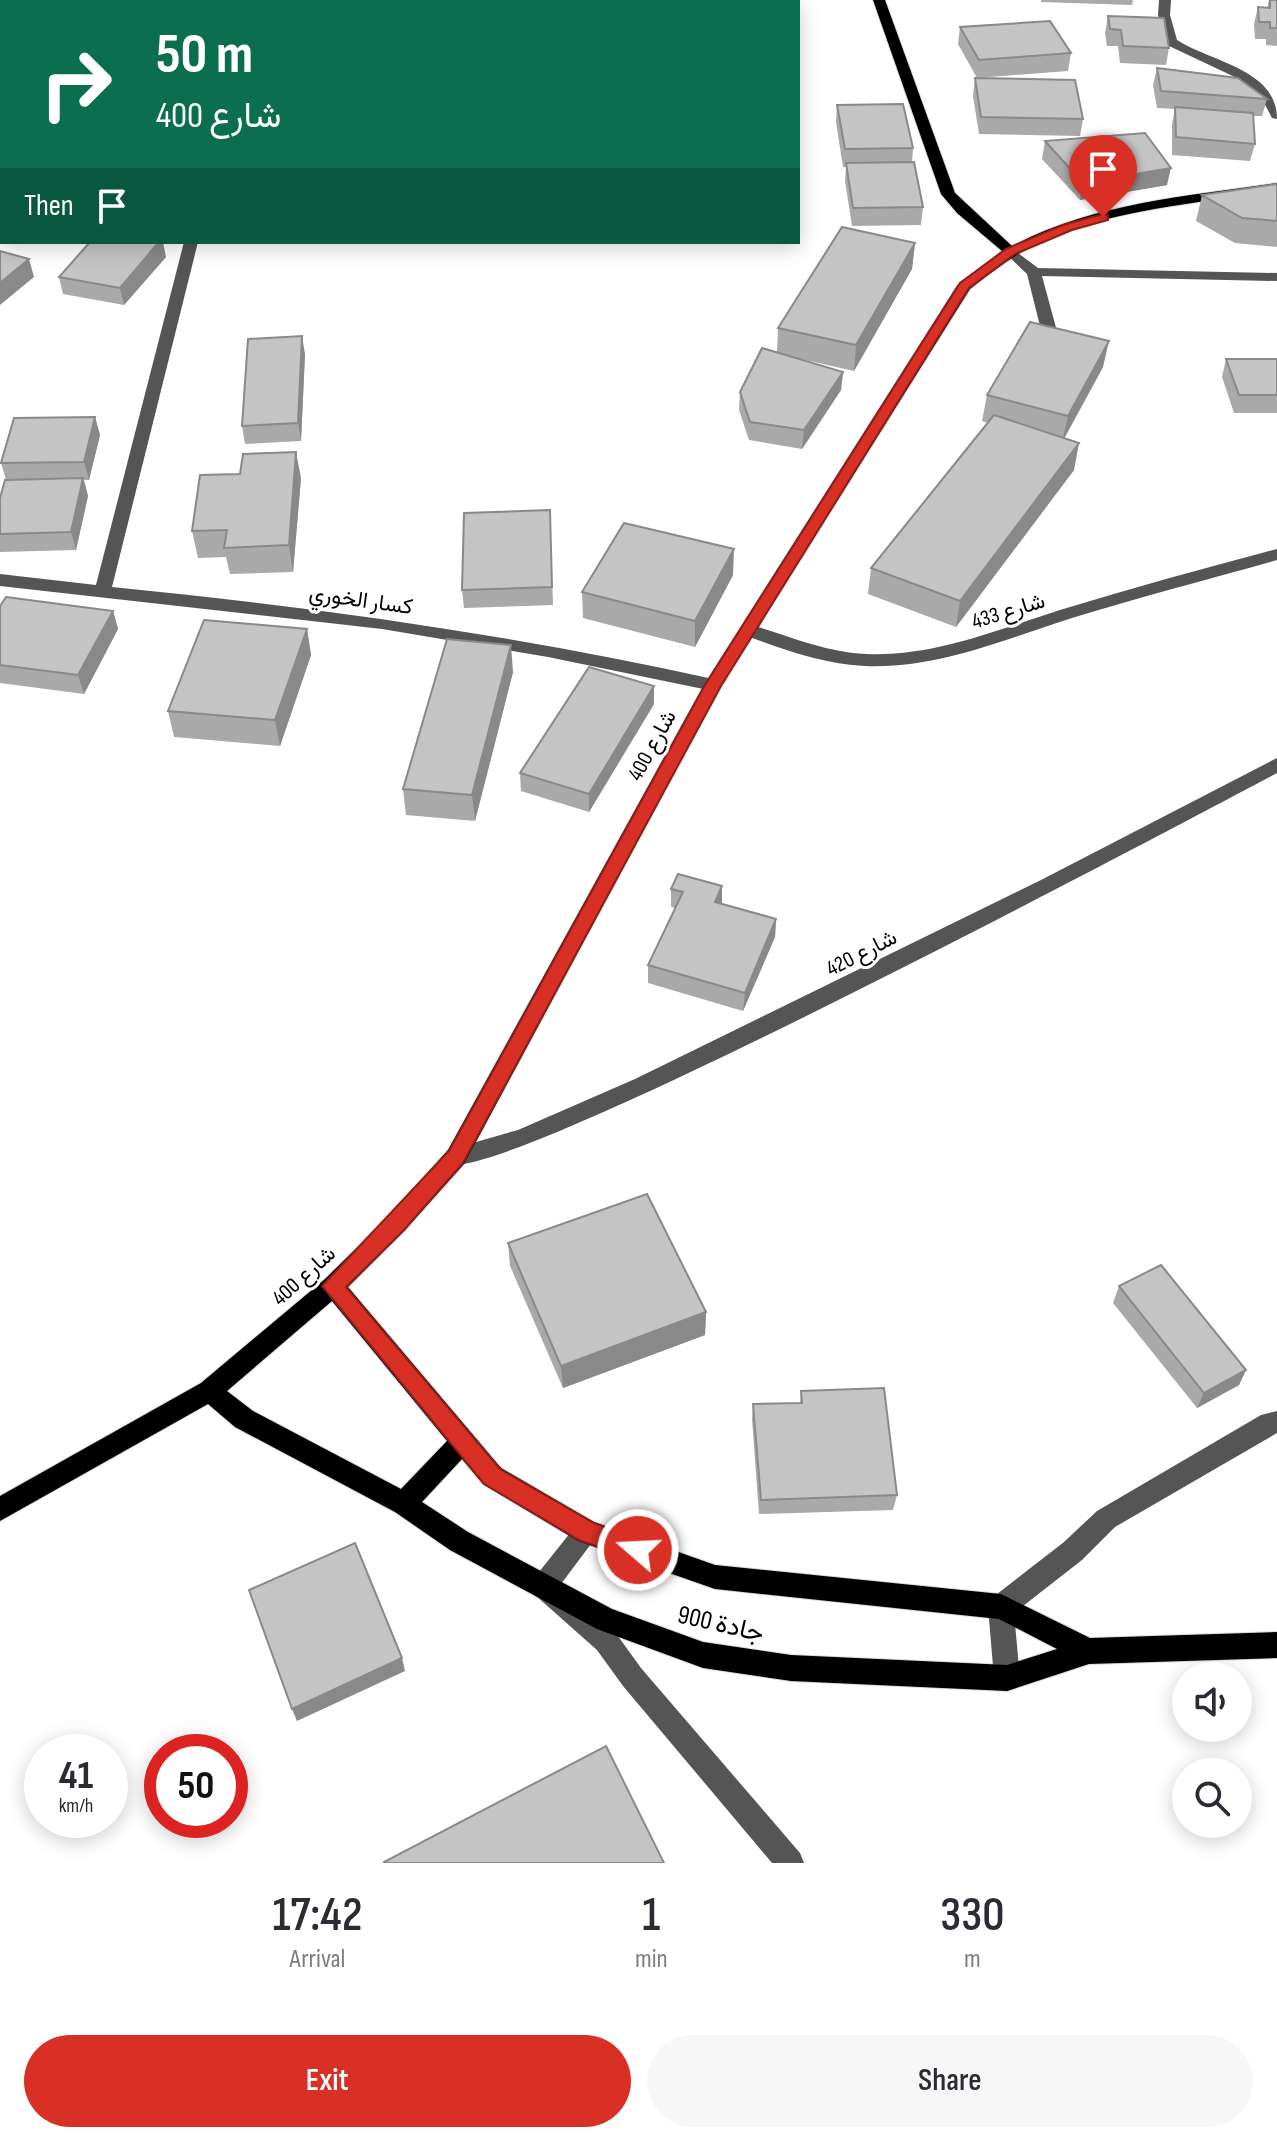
<!DOCTYPE html>
<html lang="en">
<head>
<meta charset="utf-8">
<style>
  :root { --surface:#fff; --page:#f7f7f7; --text:#2b2b33; --muted:#7c7c81; --accent:#d93025 }
  body { margin:0; font-family:"Sofia Sans Condensed",Vazirmatn,sans-serif; background:var(--page); color:var(--text); height:100vh; display:flex; flex-direction:column; font-size:30px; white-space:nowrap }
  * { box-sizing:border-box; margin:0 }
  p { font-size:26px; color:var(--muted) }
  .icon { flex:none; width:44px; height:44px; fill:none; stroke:currentColor; stroke-width:2; stroke-linecap:round; stroke-linejoin:round }
  .map { position:relative; height:1863px; overflow:hidden }
  .sheet { display:flex; flex-direction:column; background:var(--surface); flex:1 }
  .sheet>* { flex:none }
  .guide { position:absolute; left:0px; top:0px; width:800px; height:244px; box-shadow:0 4px 20px #0003; background:#0b6e4f; color:#fff; overflow:hidden }
  .buttons { position:absolute; left:1172px; top:1662px; display:grid; gap:16px }
  .buttons a { display:grid; place-items:center; width:80px; height:80px; border-radius:50%; background:var(--surface); box-shadow:0 4px 20px #0003; font-size:40px }
  .speed { position:absolute; left:24px; top:1734px; display:flex; gap:16px; font-size:40px; font-weight:700; text-align:center }
  .speed>* { display:grid; place-content:center; width:104px; height:104px; border-radius:50%; background:var(--surface); box-shadow:0 4px 20px #0003; line-height:1 }
  .speed small { font-size:20px; font-weight:400 }
  .speed .limit { border:12px solid #d22; background:#fff; color:#111 }
  .pin { position:absolute; display:grid; place-items:center; width:68px; height:68px; color:#fff; margin:-82px -34px; border-radius:50% 50% 50% 0; rotate:-45deg; box-shadow:0 0 8px #0007 }
  .pin .icon { rotate:45deg }
  .me { position:absolute; width:88px; margin:-44px; rotate:289deg; stroke-linejoin:round; filter:drop-shadow(0 0 6px #0008) }
  .turn { display:flex; align-items:center; gap:28px; height:168px; padding:0 24px; font-size:36px }
  .turn .icon { width:104px; height:104px; stroke-width:2.5 }
  .turn b { display:block; font-size:56px; line-height:68px }
  .then { display:flex; align-items:center; height:76px; padding:0 24px; background:#0003; gap:16px; font-size:30px }
  .eta { display:flex; justify-content:space-evenly; align-items:center; height:136px; text-align:center }
  .eta b { font-size:48px; font-weight:600; line-height:56px }
  .button { display:flex; gap:16px; margin-top:auto; padding:16px 24px }
  .button a { flex:1; height:92px; border-radius:48px; background:var(--accent); color:#fff; font-size:32px; font-weight:600; line-height:92px; text-align:center }
  .button a+a { background:var(--page); color:var(--text) }
  .map>svg:first-child { display:block }
  .lines { fill:none; stroke-linecap:round; stroke-linejoin:round }
  .major-casing { stroke:#dbdbdb; stroke-width:2 }
  .minor { fill:#555; fill-rule:evenodd }
  .major { fill:#000; fill-rule:evenodd }
  .wall { fill:#a9a9a9 }
  .shaded-wall { fill:#898989 }
  .building { fill:#c4c4c4; stroke:#898989; stroke-width:2 }
  .route { fill:#d93025; stroke:#8d1f18; stroke-width:2 }
  .labels { text-anchor:middle; stroke-width:6; stroke-linejoin:round; paint-order:stroke }
  .street-label { font-size:22px; fill:#000; stroke:#fff }
  .near-street-label { font-size:26px; fill:#000; stroke:#fff }
</style>
</head>
<body>
<div class="map">
<svg width="1277" height="1863" viewBox="0 0 1277 1863">
  <rect width="100%" height="100%" fill="#fff"/>
  <g class="lines">
    <defs>
      <path id="major" d="M873,0h12l70,193 57,53c81,-43 176,-50 265,-63v8c-78,12 -163,18 -235,50 -27,13 -49,30 -72,48l-249,397 -257,478 -59,66 -57,57 153,181 93,54 121,43 286,29 89,44 187,-6v26l-188,6 -82,27 -216,-10 -88,-13 -106,-39 -147,-79 -55,-38 -160,-85 -27,-23 -208,117v-25l201,-113 124,-104 64,-63 59,-66 256,-465 253,-399 45,-35 -45,-38 -16,-19zM332,1301l115,140 -46,48 -148,-78 -26,-20zM462,1459l21,25 95,57 137,48 284,30 58,30 -50,16 -216,-10 -88,-13 -91,-33 -144,-77 -46,-30z"/>
    </defs>
    <use href="#major" class="major-casing"/>
    <g class="minor">
      <path d="M1159,0h12l-1,15 7,25c34,22 100,29 100,79l-5,-1 -10,-19 -23,-20 -72,-34 -9,-30z"/>
      <path d="M184,242h14l-86,345c203,20 403,48 601,92l6,2 3,4 -3,4 -6,2 -165,-34 -166,-28 -382,-43v-12l96,11z"/>
      <path d="M1010,247l28,21 239,5v8l-235,-5 19,70 -8,5 -8,-5 -18,-72 -24,-23z"/>
      <path d="M1277,549v11c-68,19 -137,37 -205,58 -67,21 -134,51 -207,48 -42,-2 -84,-17 -123,-32l-3,-4 9,-6c39,11 76,28 118,30 68,3 130,-24 194,-44 72,-22 145,-42 217,-61z"/>
      <path d="M1277,758v15c-99,52 -770,411 -829,391l-3,-7 3,-7 70,-20 117,-51 406,-199z"/>
      <path d="M1277,1411v22l-162,94 -33,33 -68,53 6,65 -4,9 -9,4 -9,-4 -4,-9 -6,-71 4,-9 72,-56 33,-31 164,-96z"/>
      <path d="M587,1520l9,3 4,9 -39,52 54,48 26,36 159,185 4,10h-32l-149,-177 -26,-36 -62,-55 -4,-9 4,-9 43,-54z"/>
    </g>
    <use href="#major" class="major"/>
  </g>
  <g class="wall">
    <path d="M1041,0h92l-1,5 -91,-3z"/>
    <path d="M1269,0h8v46l-11,-1v-6h-11l-1,-15 4,-17 9,1z"/>
    <path d="M1108,16l61,32 -3,17 -46,-2 -2,-17h-11l-2,-13z"/>
    <path d="M960,27l111,26 -3,18 -91,7 -19,-34z"/>
    <path d="M1157,68l110,31 -5,17h-9l2,28 -5,17 -78,-6v-31l3,-15 -18,-1 -4,-23z"/>
    <path d="M975,78l108,41 -3,17 -101,-2 -6,-38z"/>
    <path d="M837,105l76,43 -1,15 11,44 -2,18 -69,1 -7,-45 1,-14h-3l-7,-45z"/>
    <path d="M1045,141l122,44 -87,15 -38,-41z"/>
    <path d="M2,161v55h-2v-53z"/>
    <path d="M1277,184v63l-42,-4 -39,-22 6,-26z"/>
    <path d="M915,243l-3,26 -58,102 -62,-14 51,15 -2,18 -39,59 -53,-9 -10,-30 1,-18 37,-40 1,-24z"/>
    <path d="M166,257l-42,48 -61,-11 -4,-17z"/>
    <path d="M305,354l-4,87 -56,3 -3,-18z"/>
    <path d="M1226,359h51v54h-43l-12,-36z"/>
    <path d="M1103,367l-39,72 10,31 -118,157 -88,-33 3,-26 117,-145 -6,-2 5,-26z"/>
    <path d="M95,417l5,18 -11,45h-5l4,16 -12,54 -76,2v-54l6,-18 -5,-17z"/>
    <path d="M301,478l-8,94 -63,2 -4,-17 -28,1 -6,-27z"/>
    <path d="M550,510l3,95 -89,3 -2,-18z"/>
    <path d="M733,575l-38,72 -112,-29 -1,-26z"/>
    <path d="M0,606l113,5 5,18 -34,65 -84,-11z"/>
    <path d="M307,629l4,26 -31,91 -106,-9 -6,-26z"/>
    <path d="M513,672l-38,149 -69,-6 -3,-26z"/>
    <path d="M654,686v18l-65,108 -68,-21 -1,-18z"/>
    <path d="M671,889l105,30 -1,18 -32,74 -95,-28v-18l28,-57 -5,-1z"/>
    <path d="M508,1243l198,69 -1,23 -142,53 -53,-122z"/>
    <path d="M1119,1286l127,84 -7,15 -42,23 -84,-105z"/>
    <path d="M801,1391l96,104 -4,15 -134,4 -7,-95 1,-15 47,-1z"/>
  </g>
  <g class="shaded-wall">
    <path d="M1171,168l-4,17 -87,15 3,-17z"/>
    <path d="M159,242h4l3,15 -42,48 -4,-17z"/>
    <path d="M915,243l-3,26 -58,102 2,-26z"/>
    <path d="M29,259l5,18 -34,28v-22z"/>
    <path d="M302,336l3,18 -4,87 -3,-18z"/>
    <path d="M1109,341l-6,26 -41,75 6,-26z"/>
    <path d="M843,372l-2,18 -39,59 2,-19z"/>
    <path d="M95,417l5,18 -11,45 -5,-18z"/>
    <path d="M1079,443l-5,27 -118,157 4,-26z"/>
    <path d="M296,452l5,26 -8,94 -4,-27z"/>
    <path d="M83,478l5,18 -12,54 -5,-18z"/>
    <path d="M734,549l-1,26 -38,72v-26z"/>
    <path d="M113,611l5,18 -34,65 -6,-19z"/>
    <path d="M307,629l4,26 -31,91 -5,-26z"/>
    <path d="M511,645l2,27 -38,149 -3,-26z"/>
    <path d="M654,686v18l-65,108v-18z"/>
    <path d="M722,886v18l-7,-2z"/>
    <path d="M776,919l-1,18 -32,74 2,-18z"/>
    <path d="M706,1312l-1,23 -142,53 -2,-22z"/>
    <path d="M1246,1370l-7,15 -42,23 7,-15z"/>
    <path d="M402,1658l3,13 -108,50 -5,-12z"/>
  </g>
  <g class="building">
    <path d="M138,0h56l4,2h-59z"/>
    <path d="M1270,0h7v28h-7v-6h-11l-1,-15 12,1z"/>
    <path d="M1108,16l56,2 5,30 -46,-2 -2,-16 -11,-1z"/>
    <path d="M1050,21l21,32 -92,7 -19,-33z"/>
    <path d="M1157,68l81,10 29,21 -106,-8z"/>
    <path d="M975,78l100,2 8,39 -102,-2z"/>
    <path d="M903,104l10,44 -68,1 -8,-44z"/>
    <path d="M1175,107l78,6 2,31 -79,-7z"/>
    <path d="M1145,133l26,35 -88,15 -38,-42z"/>
    <path d="M2,161v31l-2,-1v-28z"/>
    <path d="M914,162l9,45 -70,1 -7,-45z"/>
    <path d="M1277,184v37l-35,-3 -40,-23z"/>
    <path d="M842,227l73,16 -59,102 -78,-17z"/>
    <path d="M90,242h69l-39,46 -61,-11z"/>
    <path d="M0,251l29,8 -29,24z"/>
    <path d="M1030,322l79,19 -41,75 -81,-21z"/>
    <path d="M302,336l-4,87 -56,3 6,-87z"/>
    <path d="M762,348l81,24 -39,58 -54,-8 -10,-30z"/>
    <path d="M1226,359h51v36h-38z"/>
    <path d="M994,415l85,28 -119,158 -89,-33z"/>
    <path d="M95,417l-11,45 -83,1 13,-45z"/>
    <path d="M296,452l-7,93 -65,3 3,-18 -35,1 8,-56 40,-1 3,-20z"/>
    <path d="M83,478l-12,54 -71,2v-36l5,-18z"/>
    <path d="M550,510l2,77 -90,3 2,-77z"/>
    <path d="M624,523l110,26 -39,72 -113,-29z"/>
    <path d="M6,597l107,14 -35,64 -78,-10v-59z"/>
    <path d="M204,620l103,9 -32,91 -107,-9z"/>
    <path d="M447,639l64,6 -39,150 -69,-6z"/>
    <path d="M589,667l65,19 -65,108 -69,-21z"/>
    <path d="M678,874l44,12 -7,16 61,17 -31,74 -97,-28 35,-73 -12,-3z"/>
    <path d="M647,1194l59,118 -145,54 -53,-123z"/>
    <path d="M1161,1265l85,105 -42,23 -85,-107z"/>
    <path d="M884,1388l13,107 -136,5 -8,-96 49,-1 -1,-12z"/>
    <path d="M355,1543l47,115 -110,51 -43,-119z"/>
    <path d="M606,1746l58,117h-279l-1,-1z"/>
  </g>
  <path class="route" d="M1103,214l5,1v5l-36,10 -57,24 -46,34 -248,398 -258,477 -59,67 -58,57 154,182 94,54 53,19 3,8 -3,8 -9,3 -59,-21 -95,-56 -162,-198 127,-135 256,-466 255,-402 46,-34 57,-24z"/>
  <g class="labels">
    <g class="street-label">
      <text transform="translate(361 599) rotate(8)" y="8">كسار الخوري</text>
      <text transform="translate(1008 610) rotate(-17)" y="8">شارع 433</text>
      <text transform="translate(651 745) rotate(-61)" y="8">شارع 400</text>
      <text transform="translate(861 952) rotate(-27)" y="8">شارع 420</text>
      <text transform="translate(303 1275) rotate(-42)" y="8">شارع 400</text>
    </g>
    <g class="near-street-label">
      <text transform="translate(721 1623) rotate(13)" y="9">جادة 900</text>
    </g>
  </g>
</svg>
<div class="buttons">
<a><svg class="icon" aria-label="sound" viewBox="0 0 24 24"><path d="M4 9h4l5-4v14l-5-4H4zM17 9q2 3 0 6"/></svg></a>
<a><svg class="icon" aria-label="search" viewBox="0 0 24 24"><circle cx="10" cy="10" r="6"/><path d="M15 15l6 6"/></svg></a>
</div>
<div class="speed"><div>41<small>km/h</small></div><div class="limit">50</div></div>
<div class="pin" style="left:1103px;top:217px;background:#d93025"><svg class="icon" aria-label="arrive" viewBox="0 0 24 24"><path d="M6 21V4h12l-3 4 3 4H6"/></svg></div>
<svg class="me" style="left:638px;top:1550px" viewBox="-20 -20 40 40"><circle r="17" fill="#d93025" stroke="#fff" stroke-width="3"/><path d="M0-11L8 9 0 5-8 9z" fill="#fff"/></svg>
<div class="guide">
<div class="turn"><svg class="icon" aria-label="right" viewBox="0 0 24 24"><path d="M7 20v-9h11M14 6l5 5-5 5"/></svg><div><b>50 m</b>شارع 400</div></div>
<div class="then">Then<svg class="icon" aria-label="arrive" viewBox="0 0 24 24"><path d="M6 21V4h12l-3 4 3 4H6"/></svg></div>
</div>
</div>
<section class="sheet">
<div class="eta">
<div><b>17:42</b><p>Arrival</p></div>
<div><b>1</b><p>min</p></div>
<div><b>330</b><p>m</p></div>
</div>
<div class="button"><a>Exit</a><a>Share</a></div>
</section>
</body>
</html>
